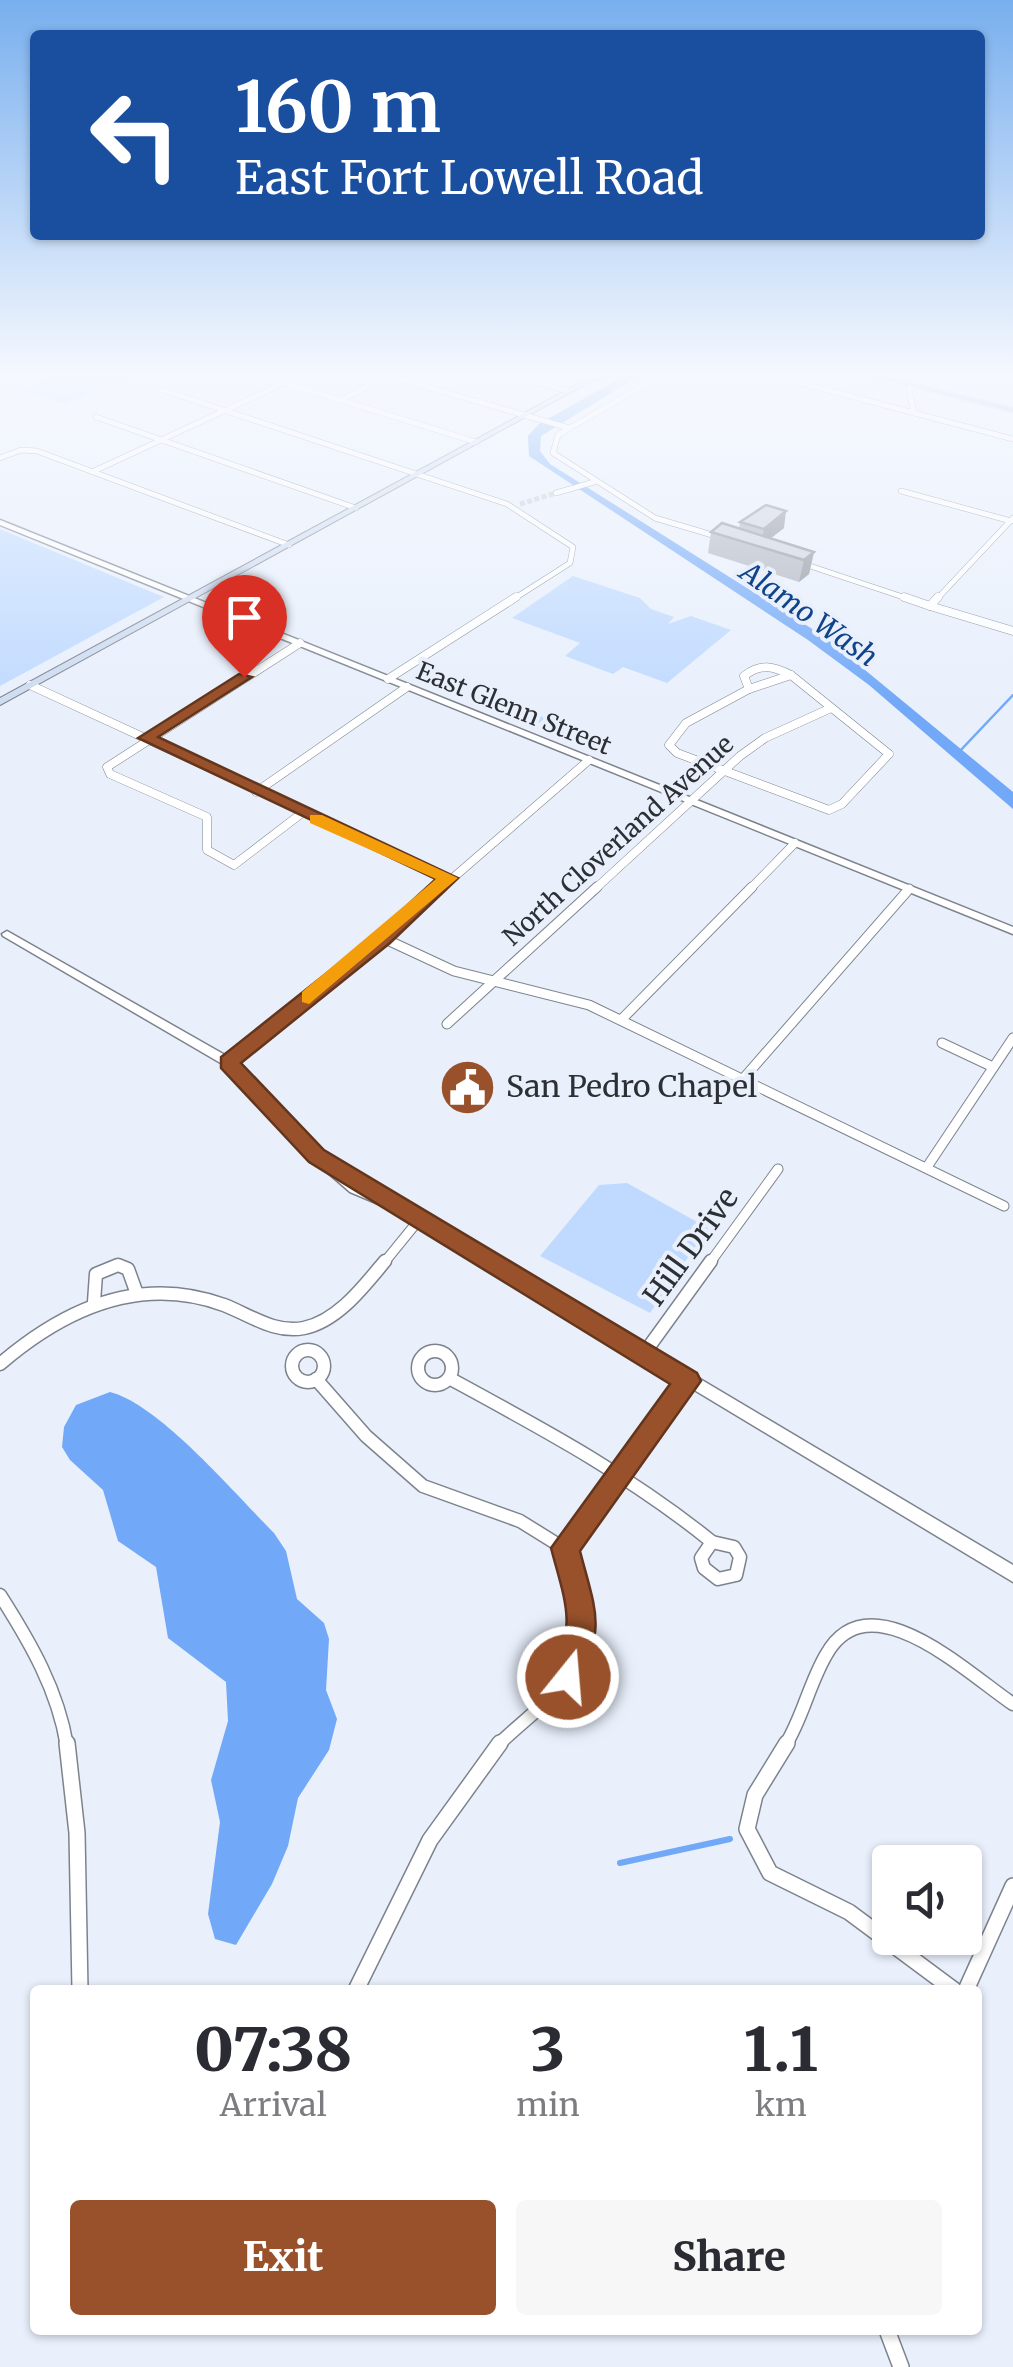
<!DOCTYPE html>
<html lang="en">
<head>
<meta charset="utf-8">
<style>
  :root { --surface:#fff; --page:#f7f7f7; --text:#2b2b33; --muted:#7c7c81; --accent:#98512b }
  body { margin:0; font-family:Merriweather,serif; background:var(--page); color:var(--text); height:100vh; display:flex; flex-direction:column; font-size:38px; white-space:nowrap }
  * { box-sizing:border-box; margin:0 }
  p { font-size:32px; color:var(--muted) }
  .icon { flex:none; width:55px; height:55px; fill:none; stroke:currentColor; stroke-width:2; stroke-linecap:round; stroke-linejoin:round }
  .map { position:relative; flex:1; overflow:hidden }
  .side { position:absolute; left:30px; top:1985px; width:952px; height:350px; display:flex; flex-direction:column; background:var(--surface); border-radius:10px; box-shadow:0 2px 8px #0004 }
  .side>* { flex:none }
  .banner { position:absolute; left:30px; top:30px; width:955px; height:210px; border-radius:10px; box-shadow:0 2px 8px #0004; background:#1a4fa0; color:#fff; overflow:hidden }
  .controls { position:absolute; left:872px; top:1845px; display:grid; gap:20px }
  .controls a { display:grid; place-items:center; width:110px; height:110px; border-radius:10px; background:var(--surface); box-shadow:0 2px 8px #0004; font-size:50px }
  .pin { position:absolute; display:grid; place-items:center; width:85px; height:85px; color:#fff; margin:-102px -42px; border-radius:50% 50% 50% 0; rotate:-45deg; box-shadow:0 0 10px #0007 }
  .pin .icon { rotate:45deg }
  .me { position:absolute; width:110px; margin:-55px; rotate:17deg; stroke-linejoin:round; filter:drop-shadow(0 0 8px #0008) }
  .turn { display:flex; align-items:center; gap:35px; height:210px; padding:0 40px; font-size:45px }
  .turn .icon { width:130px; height:130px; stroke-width:2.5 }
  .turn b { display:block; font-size:70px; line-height:85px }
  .eta { display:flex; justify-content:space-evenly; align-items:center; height:170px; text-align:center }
  .eta b { font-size:60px; font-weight:800; line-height:70px }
  .cta { display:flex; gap:20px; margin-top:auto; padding:20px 40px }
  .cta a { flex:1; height:115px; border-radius:10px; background:var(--accent); color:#fff; font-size:40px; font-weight:800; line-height:115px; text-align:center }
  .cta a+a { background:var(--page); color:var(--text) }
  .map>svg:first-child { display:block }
  .green { fill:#c0daff }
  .water { fill:#71a8f7 }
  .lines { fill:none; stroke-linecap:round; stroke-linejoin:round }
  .stream-far1 { stroke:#71a8f7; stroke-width:2.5 }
  .stream { stroke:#71a8f7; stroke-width:6 }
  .minor-tunnel { stroke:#c3c9d4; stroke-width:5; stroke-dasharray:5 2.5; stroke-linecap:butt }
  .minor-far4-casing { stroke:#7d838d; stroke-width:6 }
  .minor-far3-casing { stroke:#7d838d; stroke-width:9 }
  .minor-far2-casing { stroke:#7d838d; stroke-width:11 }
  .minor-far1-casing { stroke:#7d838d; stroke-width:15 }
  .minor-casing { stroke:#7d838d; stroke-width:18 }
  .tertiary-casing { stroke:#7d838d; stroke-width:3 }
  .secondary-casing { stroke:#7d838d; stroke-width:2 }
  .primary-casing { stroke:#d1d1d2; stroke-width:3 }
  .minor-far4 { stroke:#fff; stroke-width:5 }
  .minor-far3 { stroke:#fff; stroke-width:8 }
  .minor-far2 { stroke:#fff; stroke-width:9 }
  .minor-far1 { stroke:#fff; stroke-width:12 }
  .minor { stroke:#fff; stroke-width:15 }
  .tertiary { fill:#fff; fill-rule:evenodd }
  .secondary { fill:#cedcf1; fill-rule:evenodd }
  .primary { fill:#9cb9e3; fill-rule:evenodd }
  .wall { fill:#afb5bf }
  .shaded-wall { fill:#8f949b }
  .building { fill:#ccd3de; stroke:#8f949b; stroke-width:2.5 }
  .route { fill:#98512b; stroke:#63351c; stroke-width:2.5 }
  .slow { fill:#f59e0b }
  .labels { text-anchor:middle; stroke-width:8; stroke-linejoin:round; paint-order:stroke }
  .far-street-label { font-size:25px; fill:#2c2f33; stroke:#e9f0fc }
  .far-water-label { font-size:28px; font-style:italic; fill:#10448a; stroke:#e9f0fc }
  .poi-label { font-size:30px; fill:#2c2f33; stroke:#e9f0fc; text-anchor:start }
  .street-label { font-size:30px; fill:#2c2f33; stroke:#e9f0fc }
</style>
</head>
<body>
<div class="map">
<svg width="1013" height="2367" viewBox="0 0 1013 2367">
  <rect width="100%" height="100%" fill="#e9f0fc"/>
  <g class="green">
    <path d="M58,374h80l-73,30 -44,-15z"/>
    <path d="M0,529l142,59 22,9 -164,89z"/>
    <path d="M573,576l67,22 11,11 23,8 -6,7 23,-8 40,14 -64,53 -44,-16 -10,7 -48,-18 15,-13 -68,-25z"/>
    <path d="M477,690l68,28 -12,10 -66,-30z"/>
    <path d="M627,1183l81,45 -58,85 -110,-57 59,-71z"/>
  </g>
  <g class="water">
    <path d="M627,374h15l-101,62 -1,15 10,13 275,173 188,155v17l-144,-124 -61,-45 -279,-184 -1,-20 11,-12z"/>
    <path d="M110,1392c49,12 126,103 164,141l12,18 11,48 27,24 5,16 -3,51 11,29 -8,31 -31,48 -10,48 -16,38 -36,61 -21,-6 -7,-25 12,-92 -9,-42 17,-59 -2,-39 -58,-44 -12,-71 -38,-26 -15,-51 -33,-30 -8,-13 2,-20 12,-22z"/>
  </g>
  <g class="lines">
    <path class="stream-far1" d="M958,753l55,-58"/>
    <path class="stream" d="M620,1863l110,-24"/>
    <path class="minor-tunnel" d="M520,504l36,-11"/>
    <defs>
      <g id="minor-far4">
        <path d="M257,374l219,68"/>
        <path d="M383,374l186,54"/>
        <path d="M507,374l61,17"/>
        <path d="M663,374l-105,61 -5,18 102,65 64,19"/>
        <path d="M767,374l246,65"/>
        <path d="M913,386l-4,4 5,23"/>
        <path d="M160,389l347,115 66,43 -3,16 -58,37"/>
        <path d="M341,400l51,-26"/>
        <path d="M96,417l260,91"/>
        <path d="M0,458l21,-8 16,1 252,94"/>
        <path d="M92,472l192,-89"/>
        <path d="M901,491l110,30"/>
        <path d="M556,493l38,-11"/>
        <path d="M798,562l114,38"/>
        <path d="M936,600l77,-82"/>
      </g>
      <g id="minor-far3">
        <path d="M904,597l26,9 8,-9"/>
        <path d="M930,606l83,25"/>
        <path d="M300,643l-193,124 3,7 97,43v33l27,15 68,-52"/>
        <path d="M388,679l128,-82"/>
        <path d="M30,685l418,193"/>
        <path d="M749,689l-63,34 -17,22 8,8 152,57 13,-6 47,-50 -98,-79"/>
        <path d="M749,689l-5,-13c17,-13 29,-10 47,-1"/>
        <path d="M749,689l42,-14"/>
        <path d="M256,792l151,-105"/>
        <path d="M439,890l150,-130"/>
        <path d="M594,890l146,-134 25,-18 66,-30"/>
        <path d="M749,890l46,-47"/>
      </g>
      <g id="minor-far2">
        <path d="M383,938l71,33 135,34 415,201"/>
        <path d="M621,1020l131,-133"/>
        <path d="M447,1024l150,-137"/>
        <path d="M942,1043l51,24"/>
        <path d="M228,1062l214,-175"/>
        <path d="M743,1079l166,-190"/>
        <path d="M927,1167l86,-129"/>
        <path d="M383,1264l35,-43"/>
        <path d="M709,1264l69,-95"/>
      </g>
      <g id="minor-far1">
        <path d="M94,1302l2,-28 22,-9 10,4 9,25"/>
        <circle cx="308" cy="1366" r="16"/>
        <circle cx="435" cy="1368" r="17"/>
        <path d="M643,1355l68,-94"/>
        <path d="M0,1364c64,-55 140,-90 224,-59 26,10 51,29 80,23 34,-7 60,-42 81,-67"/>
        <path d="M449,1378c92,50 182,98 263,164"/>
        <path d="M316,1379l50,57 57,50 97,35 45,28"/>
        <path d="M712,1542l22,5 6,10 -4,18 -18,4 -14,-11 -3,-10z"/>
        <path d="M0,1595c30,47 58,95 67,151"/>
        <path d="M497,1746c38,-38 94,-68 85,-129 -3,-23 -12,-45 -17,-68l123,-168"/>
        <path d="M785,1746c18,-29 24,-62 41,-91 43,-77 141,18 187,49"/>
      </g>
      <g id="minor">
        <path d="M67,1743l10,90 3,157"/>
        <path d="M787,1743l-32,52 -8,34 23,44 79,39 105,78"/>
        <path d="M356,1990l74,-150 70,-97"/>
        <path d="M966,1990l47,-104"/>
        <path d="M887,2330l14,37"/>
      </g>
      <g id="tertiary">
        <path d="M0,520l1013,407v7l-1013,-409z"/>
        <path d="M7,931l225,128 88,94 693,412v17l-624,-376h-6l-33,-14 -38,-33 -88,-94 -221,-129 -1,-2z"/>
      </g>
      <path id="secondary" d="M604,374h11l-24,7 -591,324v-7l587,-319z"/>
      <path id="primary" d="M861,374h13l139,34v4z"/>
    </defs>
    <use href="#minor-far4" class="minor-far4-casing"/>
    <use href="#minor-far3" class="minor-far3-casing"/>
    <use href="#minor-far2" class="minor-far2-casing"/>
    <use href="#minor-far1" class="minor-far1-casing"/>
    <use href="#minor" class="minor-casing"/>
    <use href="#tertiary" class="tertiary-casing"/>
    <use href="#secondary" class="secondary-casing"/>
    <use href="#primary" class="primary-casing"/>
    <use href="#minor-far4" class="minor-far4"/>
    <use href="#minor-far3" class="minor-far3"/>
    <use href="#minor-far2" class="minor-far2"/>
    <use href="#minor-far1" class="minor-far1"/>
    <use href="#minor" class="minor"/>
    <use href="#tertiary" class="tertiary"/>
    <use href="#secondary" class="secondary"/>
    <use href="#primary" class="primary"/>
  </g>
  <g class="wall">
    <path d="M740,522l44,6 -14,10 44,14 -5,22 -10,8 -91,-29 3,-21 28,-3z"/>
    <path d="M482,1073v11l-15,15 -15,-9 -1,-12z"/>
  </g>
  <g class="shaded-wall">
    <path d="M786,511l-2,17 -23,18 3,-17z"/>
    <path d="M814,552l-5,22 -10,8 5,-22z"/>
    <path d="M482,1073v11l-15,15 -1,-12z"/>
  </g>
  <g class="building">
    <path d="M766,505l20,6 -22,18 -24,-7z"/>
    <path d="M722,523l92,29 -10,8 -93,-28z"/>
    <path d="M468,1064l14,9 -16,14 -15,-9z"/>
  </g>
  <linearGradient id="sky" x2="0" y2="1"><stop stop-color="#78afee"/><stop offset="0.53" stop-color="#f5f8fe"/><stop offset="1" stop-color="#f5f8fe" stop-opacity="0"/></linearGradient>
  <rect width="1013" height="705" fill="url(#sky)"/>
  <path class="route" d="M239,674l13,3 -94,60 300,141 -68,65 -149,120 83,87 373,223 4,8 -121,170c17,65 25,73 -2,137l-10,4 -11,-4 -4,-11c23,-56 13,-72 -2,-129l119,-164 -361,-222 -88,-94v-11l155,-123 60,-55 -298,-141z"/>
  <path class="slow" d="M310,815h12l136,63 -149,126 -7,-2v-10l134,-113 -126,-56z"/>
  <defs>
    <symbol id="civic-disc" viewBox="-11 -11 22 22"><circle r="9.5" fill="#98512b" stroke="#e9f0fc"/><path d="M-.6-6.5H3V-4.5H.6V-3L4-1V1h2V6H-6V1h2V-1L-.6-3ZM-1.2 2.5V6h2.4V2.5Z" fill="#fff"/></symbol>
  </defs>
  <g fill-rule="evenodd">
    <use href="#civic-disc" x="436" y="1056" width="63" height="63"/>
  </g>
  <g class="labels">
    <g class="far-street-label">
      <text transform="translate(514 708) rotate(22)" y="9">East Glenn Street</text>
      <text transform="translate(618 840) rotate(-42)" y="9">North Cloverland Avenue</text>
    </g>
    <g class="far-water-label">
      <text transform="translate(809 614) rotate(35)" y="10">Alamo Wash</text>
    </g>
    <g class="poi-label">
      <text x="506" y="1097">San Pedro Chapel</text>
    </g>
    <g class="street-label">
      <text transform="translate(691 1247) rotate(-54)" y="10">Hill Drive</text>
    </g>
  </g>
</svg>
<div class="controls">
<a><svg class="icon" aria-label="sound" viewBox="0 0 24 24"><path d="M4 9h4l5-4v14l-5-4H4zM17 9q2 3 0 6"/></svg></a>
</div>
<div class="pin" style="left:244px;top:677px;background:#d93025"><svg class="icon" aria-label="arrive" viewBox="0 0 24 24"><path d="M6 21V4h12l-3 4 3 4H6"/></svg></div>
<svg class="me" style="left:568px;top:1677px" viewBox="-20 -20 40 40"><circle r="17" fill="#98512b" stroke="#fff" stroke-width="3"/><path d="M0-11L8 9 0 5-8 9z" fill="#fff"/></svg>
<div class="banner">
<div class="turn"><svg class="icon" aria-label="left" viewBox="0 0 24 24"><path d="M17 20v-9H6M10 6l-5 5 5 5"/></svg><div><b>160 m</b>East Fort Lowell Road</div></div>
</div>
<section class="side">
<div class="eta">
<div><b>07:38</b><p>Arrival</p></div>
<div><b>3</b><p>min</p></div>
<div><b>1.1</b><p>km</p></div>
</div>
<div class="cta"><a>Exit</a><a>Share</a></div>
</section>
</div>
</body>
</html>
